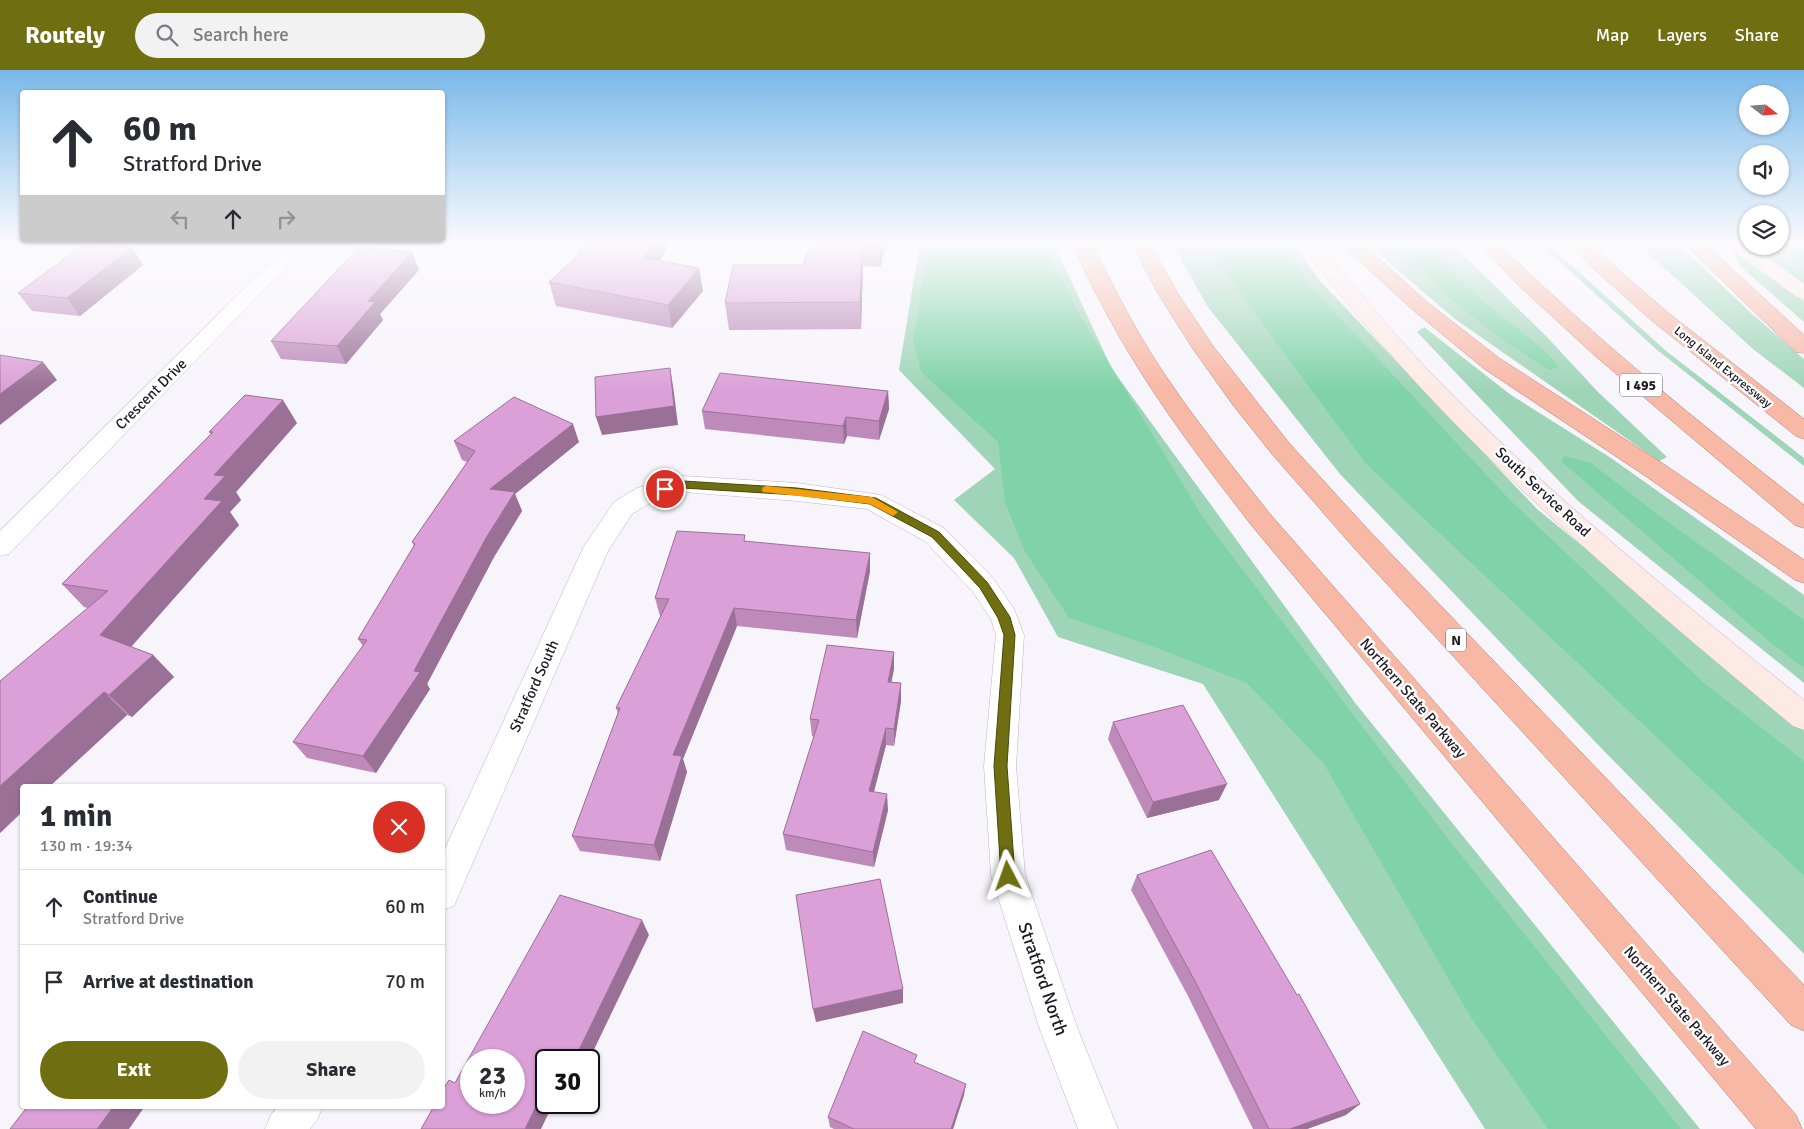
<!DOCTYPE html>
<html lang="en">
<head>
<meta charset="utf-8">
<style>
  :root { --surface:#fff; --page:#f2f2f3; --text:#2b2b33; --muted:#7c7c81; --line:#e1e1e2; --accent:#6f6f11 }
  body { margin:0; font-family:Signika,sans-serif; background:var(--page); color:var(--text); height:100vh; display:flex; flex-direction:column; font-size:19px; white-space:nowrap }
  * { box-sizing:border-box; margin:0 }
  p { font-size:16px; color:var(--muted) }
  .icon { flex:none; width:28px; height:28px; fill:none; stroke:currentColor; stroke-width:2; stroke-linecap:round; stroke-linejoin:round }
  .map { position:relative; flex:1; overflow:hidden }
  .side { position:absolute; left:20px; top:714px; width:425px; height:325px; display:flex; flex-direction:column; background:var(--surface); border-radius:5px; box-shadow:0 1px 4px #0004 }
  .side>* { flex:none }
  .top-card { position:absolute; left:20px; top:20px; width:425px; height:152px; border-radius:5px; box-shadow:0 1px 4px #0004; background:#fff; color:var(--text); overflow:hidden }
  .needle { width:32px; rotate:107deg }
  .controls { position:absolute; left:1739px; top:15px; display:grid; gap:10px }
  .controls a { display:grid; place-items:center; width:50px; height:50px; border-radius:50%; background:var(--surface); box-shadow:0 1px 4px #0004; font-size:25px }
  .speed { position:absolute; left:460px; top:979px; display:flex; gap:10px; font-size:25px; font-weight:700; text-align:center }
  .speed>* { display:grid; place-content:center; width:65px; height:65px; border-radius:50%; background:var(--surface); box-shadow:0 1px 4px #0004; line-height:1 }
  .speed small { font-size:12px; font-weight:400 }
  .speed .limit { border:2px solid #111; border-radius:8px; background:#fff; color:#111 }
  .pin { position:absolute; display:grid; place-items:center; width:42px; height:42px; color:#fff; margin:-21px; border:2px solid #fff; border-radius:50%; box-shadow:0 1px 5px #0007 }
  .me { position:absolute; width:55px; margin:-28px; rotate:356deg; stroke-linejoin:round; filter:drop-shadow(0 0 4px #0008) }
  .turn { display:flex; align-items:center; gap:18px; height:105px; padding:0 20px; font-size:22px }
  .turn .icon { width:65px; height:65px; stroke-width:2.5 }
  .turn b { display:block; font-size:35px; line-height:42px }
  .lanes { display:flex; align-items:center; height:48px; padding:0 20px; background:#0003; justify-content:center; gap:25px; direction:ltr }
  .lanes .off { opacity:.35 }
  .round { display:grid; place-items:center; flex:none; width:52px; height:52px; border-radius:26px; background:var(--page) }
  .summary { display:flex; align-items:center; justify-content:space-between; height:85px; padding:0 20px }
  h1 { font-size:30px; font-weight:700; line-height:38px }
  .cta { display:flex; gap:10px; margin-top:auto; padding:10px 20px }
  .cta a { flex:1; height:58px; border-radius:30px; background:var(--accent); color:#fff; font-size:20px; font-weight:700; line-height:58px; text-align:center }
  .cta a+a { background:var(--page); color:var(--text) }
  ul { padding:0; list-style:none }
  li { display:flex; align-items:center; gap:15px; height:75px; padding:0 20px; border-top:1px solid var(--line) }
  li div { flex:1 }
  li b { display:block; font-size:19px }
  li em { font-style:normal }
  header { display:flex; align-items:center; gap:30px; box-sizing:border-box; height:70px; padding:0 25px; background:var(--accent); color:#fff }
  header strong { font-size:24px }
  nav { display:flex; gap:28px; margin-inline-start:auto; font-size:18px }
  .search { width:350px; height:45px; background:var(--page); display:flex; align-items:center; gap:12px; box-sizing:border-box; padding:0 18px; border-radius:28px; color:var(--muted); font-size:19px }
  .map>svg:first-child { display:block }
  .green { fill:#9ed5b8 }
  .forest { fill:#80d3a9 }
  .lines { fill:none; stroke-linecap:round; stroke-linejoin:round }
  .minor-casing { stroke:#bfb1d1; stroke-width:1 }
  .secondary-casing { stroke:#bfb1d1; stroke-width:1 }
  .motorway-casing { stroke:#aa8078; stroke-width:1 }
  .minor { fill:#fff; fill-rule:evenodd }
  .secondary { fill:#fdeae4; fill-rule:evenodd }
  .motorway { fill:#f7b8a6; fill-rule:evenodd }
  .wall { fill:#bd8aba }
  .shaded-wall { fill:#9a7097 }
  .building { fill:#dca0d8; stroke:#9a7097; fill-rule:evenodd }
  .route { fill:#6f6f11; stroke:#48480b }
  .slow { fill:#f59e0b }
  .labels { text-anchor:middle; stroke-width:5; stroke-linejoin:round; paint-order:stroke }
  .far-street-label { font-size:12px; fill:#1c1723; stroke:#fff }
  .shield { fill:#fff; stroke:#605d65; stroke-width:1 }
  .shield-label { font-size:14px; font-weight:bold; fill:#1c1723 }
  .street-label { font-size:15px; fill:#1c1723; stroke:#fff }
  .near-street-label { font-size:18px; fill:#1c1723; stroke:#fff }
</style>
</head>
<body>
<header>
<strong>Routely</strong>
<div class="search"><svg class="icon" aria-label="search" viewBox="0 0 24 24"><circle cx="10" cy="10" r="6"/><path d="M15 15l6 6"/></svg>Search here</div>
<nav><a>Map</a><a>Layers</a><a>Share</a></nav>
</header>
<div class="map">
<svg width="1804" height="1059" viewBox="0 0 1804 1059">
  <rect width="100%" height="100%" fill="#f7f4fb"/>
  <g class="green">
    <path d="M920,172h133l59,127 244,335 344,425h-215l-282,-445 -145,-47 -44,-79 -60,-58 41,-31 -96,-99z"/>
    <path d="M1171,172h121l29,40 216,227 267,218v227l-200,-203 -264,-277 -132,-167z"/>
    <path d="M1365,172h85l97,95 51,55 69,65 -8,4 -204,-142z"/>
    <path d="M1538,172h8l119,108 139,108v8l-148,-117z"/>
    <path d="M1636,172h40l74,70 54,47v29l-51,-39z"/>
    <path d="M1737,172h10l1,4 32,-1 24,16v29z"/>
    <path d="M1731,179l73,52v21l-64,-56z"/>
    <path d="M1424,257l87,68 100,63 193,137v88l-226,-182 -161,-169z"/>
  </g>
  <g class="forest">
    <path d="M929,172h114l32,65 129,212 245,321 232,289h-133l-78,-113 -146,-252 -77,-81 -98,-38 -80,-27 -44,-66 -20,-50 -7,-60 -77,-70 -8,-32z"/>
    <path d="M1206,172h75l30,45 199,213 193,182 101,79v115l-438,-412 -116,-157z"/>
    <path d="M1390,172h40c14,19 29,40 48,55 27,24 59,42 81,70l-10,3 -47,-30 -58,-46z"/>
    <path d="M1780,172h24v19l-24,-16z"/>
    <path d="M1564,386l27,7 66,51 147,106v48l-33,-25 -209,-181z"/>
  </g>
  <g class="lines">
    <defs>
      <g id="minor">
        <path d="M291,172h19l-301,312 -9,2v-25z"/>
        <path d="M683,406l114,7 84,12 63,33 49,50 21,31 10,26 -8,131 9,109 52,152 41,102h-40l-39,-102 -48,-152 -7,-109 12,-131 -5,-16 -18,-27 -47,-50 -59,-33 -70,-8 -114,-9 -28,8 -23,14 -24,37 -154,355 -12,4v-55l141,-307 31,-46 23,-14z"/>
        <path d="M278,1036h45l-6,14 -7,9h-45l6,-14z"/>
      </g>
      <g id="secondary">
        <path d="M1299,172h19c35,43 70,85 108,126 116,121 247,227 378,332v30l-11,-4c-143,-119 -286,-239 -409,-379 -21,-24 -41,-48 -60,-73 -8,-10 -20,-21 -25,-32z"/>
        <path d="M1725,172h21l2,4h4l52,38v15l-7,-2 -70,-51z"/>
      </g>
      <g id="motorway">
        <path d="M1073,172h18c19,37 37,74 59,110 36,57 78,109 120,162l526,601 6,14h-46l-504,-603c-55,-71 -110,-143 -151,-223 -10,-19 -22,-41 -28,-61z"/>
        <path d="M1131,172h18l31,55 33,49 76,97 85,93 430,449v46l-13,-6 -436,-476 -83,-95 -39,-49 -40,-56 -33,-52z"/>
        <path d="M1341,172h20l66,60 72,56 163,105 142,97v23l-9,-3 -151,-105 -161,-107 -70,-58 -70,-64z"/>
        <path d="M1478,172h19c96,95 201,180 307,263v23l-9,-3 -201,-170 -77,-71z"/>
        <path d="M1567,172h20l79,69 138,108v20l-8,-3 -145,-116 -55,-49z"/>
        <path d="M1683,172h20l101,93v18l-8,-1z"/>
      </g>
    </defs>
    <use href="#minor" class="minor-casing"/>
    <use href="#secondary" class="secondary-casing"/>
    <use href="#motorway" class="motorway-casing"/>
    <use href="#minor" class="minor"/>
    <use href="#secondary" class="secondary"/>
    <use href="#motorway" class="motorway"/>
  </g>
  <g class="wall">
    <path d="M670,172l-10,19 43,30 -31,37 -116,-22 -7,-24z"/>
    <path d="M811,172h76l-7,25 -17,-1 -2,63 -132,1 -4,-27 78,-38z"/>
    <path d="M132,177l11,18 -63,51 -48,-5 -14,-18z"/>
    <path d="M412,182l7,18 -39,44 3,6 -37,44 -65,-5 -10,-18z"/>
    <path d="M888,321l1,18 -10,31 -32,-4 -3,8 -139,-15 -3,-18z"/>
    <path d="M297,353l-61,69 5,8 -11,12 9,13 -108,122 22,8 21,22 -42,40 -5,-2 -77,71h-28v26l-22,21 88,-225 -4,-1 -22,-23 149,-150 -2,-2z"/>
    <path d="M454,371l125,1 -64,52 7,17 -28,46 -67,127 3,5 -54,84 -69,-15 -14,-16 70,-96 -5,-7 56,-93 -2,-4 55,-80 -5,-2z"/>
    <path d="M746,472l124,29 -13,67 -120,-12 -54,133 4,13 -27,89 -80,-10 -8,-15 46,-123 -2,-5 45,-92h-1l-5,-18z"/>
    <path d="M894,582v17l-3,13 10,1v18l-7,45 -8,-1 -12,46 14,19 -14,57 -88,-17 -3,-16 31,-97 -2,-1 -2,-17z"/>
    <path d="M1113,652l106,78 -72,18 -39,-79z"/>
    <path d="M1137,805l209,240 -39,14h-54l-65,-133 -57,-106z"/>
    <path d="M917,993l47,32 -11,34h-119l-4,-2 -2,-10z"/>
  </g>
  <g class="shaded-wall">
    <path d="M653,172h17l-22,39 -4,-23z"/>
    <path d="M862,172l1,24 -2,63 -1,-27z"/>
    <path d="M880,172h7l-7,25z"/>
    <path d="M132,177l11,18 -63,51 -13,-18z"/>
    <path d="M412,182l7,18 -39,44 3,6 -37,44 -9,-18 31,-45z"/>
    <path d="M699,198l4,23 -31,37 -4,-23z"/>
    <path d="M43,292l14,18 -57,45v-31z"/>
    <path d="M670,298l3,18 5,39 -76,10 -6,-18z"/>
    <path d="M888,321l1,18 -10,31v-19z"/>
    <path d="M283,330l14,23 -61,69 5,8 -11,12 9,13 -118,133 -21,-23 104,-136 10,-24z"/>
    <path d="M846,347l1,19 -3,8 -1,-18z"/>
    <path d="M573,354l6,18 -64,52 7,17 -28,46 -67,127 3,5 -54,84 -13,-17 127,-267z"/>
    <path d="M870,483v18l-13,67 -1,-18z"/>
    <path d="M734,538l3,18 -54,133 4,13 -27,89 -6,-16 19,-90z"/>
    <path d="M894,582v17l-6,31v-18z"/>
    <path d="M153,585l21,22 -42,40 -23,-22z"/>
    <path d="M901,613v18l-7,45v-17z"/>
    <path d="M104,622l23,23 -77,71h-28v26l-22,21v-47z"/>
    <path d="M886,658v17l-16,62 -1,-16z"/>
    <path d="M1227,714l-8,16 -72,18 6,-16z"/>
    <path d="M887,724l1,16 -14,57 -1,-15z"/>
    <path d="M642,850l7,15 -60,125h-15z"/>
    <path d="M903,919v14l-87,19 -3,-13z"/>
    <path d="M966,1014l-2,11 -11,34h-2z"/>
    <path d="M546,1016v16h8l-13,27h-16z"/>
    <path d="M1360,1034l-14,11 -39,14h-17z"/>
    <path d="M114,1036h31l-16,23h-32z"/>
  </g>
  <g class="building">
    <path d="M585,172h68l-9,16 55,10 -31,37 -119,-23 26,-24z"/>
    <path d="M811,172h51l-2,60 -135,1 8,-38h70z"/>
    <path d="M86,173l46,4 -65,51 -49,-5z"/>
    <path d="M359,177l53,5 -44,49 7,1 -38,44 -66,-5z"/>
    <path d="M0,285l43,7 -43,32z"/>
    <path d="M670,298l4,38 -78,11 -1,-40z"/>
    <path d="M720,303l168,18 -9,30 -33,-4 -3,9 -141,-15z"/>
    <path d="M245,325l38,5 -69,75 11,1 -21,23 18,2 -122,134 53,20 -44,40 -5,-3 -104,94v-105l108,-90 -46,-7 151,-152h-4z"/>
    <path d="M514,327l59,27 -83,65 25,3 -29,46 -72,133 6,1 -57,84 -70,-14 74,-102 -9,-1 57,-95 -3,-2 63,-91 -21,-10z"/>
    <path d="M677,461l68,4 -1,6 126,12 -14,67 -122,-12 -61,147 9,1 -28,89 -82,-9 48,-128h-4l53,-109 -14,-1z"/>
    <path d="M827,575l67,7 -6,30 13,1 -7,46 -8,-1 -17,63 18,3 -14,58 -90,-18 36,-114 -9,-1z"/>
    <path d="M1183,635l44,79 -74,18 -40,-80z"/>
    <path d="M1211,780l86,145 2,-1 61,110 -70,25h-21l-73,-146 -59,-108z"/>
    <path d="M880,809l23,110 -90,20 -17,-114z"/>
    <path d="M560,825l82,25 -68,140h-28v26l-21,43h-104l13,-23h8v-15l7,-11 6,3zM471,990h43v42h-43z"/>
    <path d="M863,961l54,24 -3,7 52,22 -15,45h-97l-26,-12z"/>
    <path d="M28,1036h86l-17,23h-87z"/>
  </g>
  <linearGradient id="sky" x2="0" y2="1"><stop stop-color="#79b9ea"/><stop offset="0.54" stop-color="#fbfafd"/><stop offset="1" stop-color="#fbfafd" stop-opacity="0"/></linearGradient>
  <rect width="1804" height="320" fill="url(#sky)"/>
  <path class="route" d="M683,411l114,7 79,10 63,34 48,50 23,35 5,18 -8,131 8,110 -2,4 -5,2 -5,-2 -2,-4 -7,-110 10,-131 -6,-17 -18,-30 -48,-51 -62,-33 -73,-9 -114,-7 -18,4 -6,-3 2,-3z"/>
  <path class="slow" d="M767,416l105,11 26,15 -5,4 -23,-12 -107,-12 -1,-2 1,-3z"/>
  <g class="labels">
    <g class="far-street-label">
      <text transform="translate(1723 297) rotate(39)" y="4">Long Island Expressway</text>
    </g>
    <g class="shield">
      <rect x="1620" y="303.5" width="42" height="23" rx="4"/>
      <rect x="1446" y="558.5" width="20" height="23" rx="4"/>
    </g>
    <g class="shield-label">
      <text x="1641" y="320">I 495</text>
      <text x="1456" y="575">N</text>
    </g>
    <g class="street-label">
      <text transform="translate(151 324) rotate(-45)" y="5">Crescent Drive</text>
      <text transform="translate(1543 422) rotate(43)" y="5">South Service Road</text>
      <text transform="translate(534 616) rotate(-66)" y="5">Stratford South</text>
      <text transform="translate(1413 628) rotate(49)" y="5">Northern State Parkway</text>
      <text transform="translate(1677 936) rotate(49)" y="5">Northern State Parkway</text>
    </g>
    <g class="near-street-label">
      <text transform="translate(1043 909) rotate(71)" y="6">Stratford North</text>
    </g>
  </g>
</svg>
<div class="controls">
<a><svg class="needle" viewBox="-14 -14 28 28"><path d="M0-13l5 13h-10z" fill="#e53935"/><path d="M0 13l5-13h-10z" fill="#7c7c81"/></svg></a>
<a><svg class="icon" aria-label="sound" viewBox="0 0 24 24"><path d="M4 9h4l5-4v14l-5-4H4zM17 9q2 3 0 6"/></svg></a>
<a><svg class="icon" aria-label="layers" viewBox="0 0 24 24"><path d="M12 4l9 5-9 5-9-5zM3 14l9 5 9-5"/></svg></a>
</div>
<div class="speed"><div>23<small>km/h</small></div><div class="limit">30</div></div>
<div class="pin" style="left:665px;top:419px;background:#d93025"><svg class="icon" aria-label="arrive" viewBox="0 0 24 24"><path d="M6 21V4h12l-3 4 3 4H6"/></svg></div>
<svg class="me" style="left:1008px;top:806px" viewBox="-20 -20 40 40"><path d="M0-17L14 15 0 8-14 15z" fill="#6f6f11" stroke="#fff" stroke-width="4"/></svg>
<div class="top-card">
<div class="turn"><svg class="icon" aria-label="ahead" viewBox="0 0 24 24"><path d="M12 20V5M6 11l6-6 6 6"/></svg><div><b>60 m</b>Stratford Drive</div></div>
<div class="lanes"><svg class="icon off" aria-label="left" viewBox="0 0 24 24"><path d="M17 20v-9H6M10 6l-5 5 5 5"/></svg><svg class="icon" aria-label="ahead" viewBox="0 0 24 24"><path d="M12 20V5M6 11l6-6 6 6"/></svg><svg class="icon off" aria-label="right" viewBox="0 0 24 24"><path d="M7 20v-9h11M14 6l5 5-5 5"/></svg></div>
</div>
<section class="side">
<div class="summary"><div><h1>1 min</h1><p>130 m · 19:34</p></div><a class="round" style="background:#d93025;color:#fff"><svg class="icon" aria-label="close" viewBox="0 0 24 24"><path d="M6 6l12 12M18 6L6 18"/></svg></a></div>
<ul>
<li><svg class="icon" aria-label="ahead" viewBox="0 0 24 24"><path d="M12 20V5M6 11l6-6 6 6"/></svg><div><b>Continue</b><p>Stratford Drive</p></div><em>60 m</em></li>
<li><svg class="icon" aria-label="arrive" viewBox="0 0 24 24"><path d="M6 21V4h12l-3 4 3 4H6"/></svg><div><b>Arrive at destination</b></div><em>70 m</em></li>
</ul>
<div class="cta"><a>Exit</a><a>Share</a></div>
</section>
</div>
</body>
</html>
